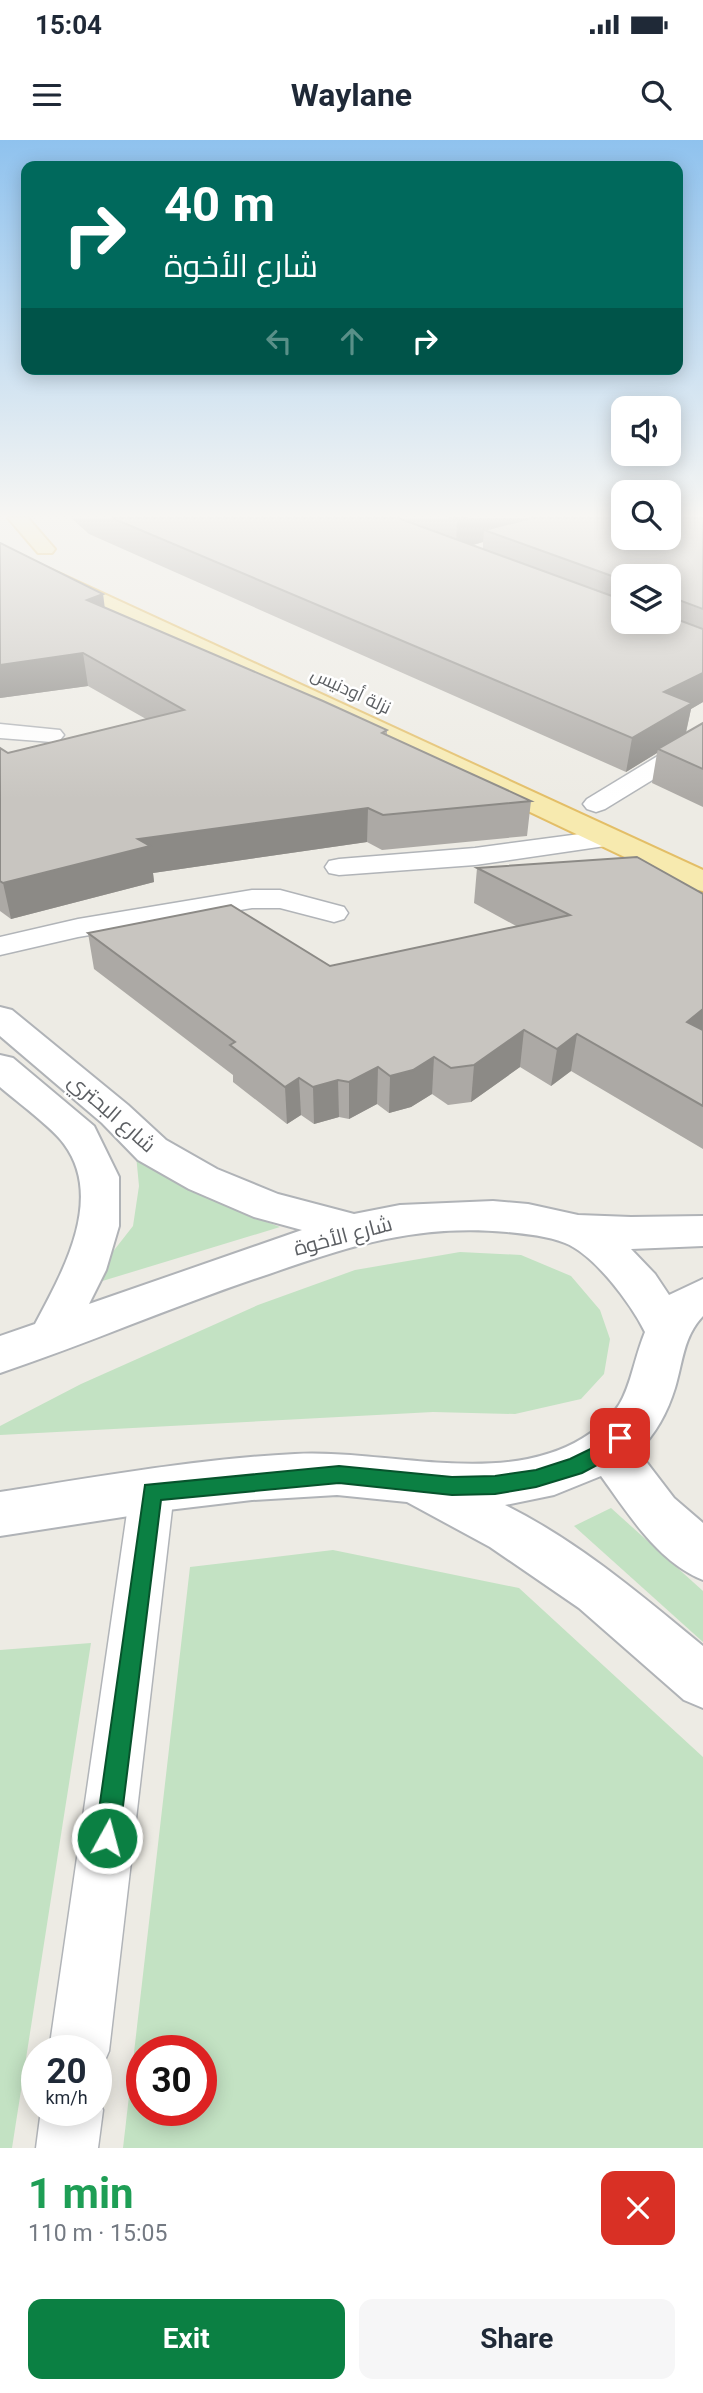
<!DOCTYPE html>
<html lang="en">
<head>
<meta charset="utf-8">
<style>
  :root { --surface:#fff; --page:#f6f6f7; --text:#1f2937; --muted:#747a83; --accent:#0b8043 }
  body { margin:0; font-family:Roboto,Cairo,sans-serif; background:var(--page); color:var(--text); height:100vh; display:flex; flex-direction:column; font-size:26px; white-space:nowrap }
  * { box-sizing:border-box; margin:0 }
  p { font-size:23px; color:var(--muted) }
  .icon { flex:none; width:38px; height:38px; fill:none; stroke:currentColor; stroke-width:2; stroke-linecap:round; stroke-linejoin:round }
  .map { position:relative; height:2008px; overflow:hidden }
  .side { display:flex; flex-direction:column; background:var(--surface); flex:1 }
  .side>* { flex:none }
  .guide { position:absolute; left:21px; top:21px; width:662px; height:214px; border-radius:14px; box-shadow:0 4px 18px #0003; background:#00695c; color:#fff; overflow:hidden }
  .fabs { position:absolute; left:611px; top:256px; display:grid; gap:14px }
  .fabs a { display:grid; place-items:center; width:70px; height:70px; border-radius:14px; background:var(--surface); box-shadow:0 4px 18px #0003; font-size:35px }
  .speed { position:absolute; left:21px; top:1895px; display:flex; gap:14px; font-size:35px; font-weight:700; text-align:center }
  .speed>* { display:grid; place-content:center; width:91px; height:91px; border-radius:50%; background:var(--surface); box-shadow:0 4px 18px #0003; line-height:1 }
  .speed small { font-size:18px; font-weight:400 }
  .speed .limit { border:10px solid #d22; background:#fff; color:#111 }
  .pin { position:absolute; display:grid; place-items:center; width:60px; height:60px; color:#fff; margin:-30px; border-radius:14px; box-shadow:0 4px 10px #0006 }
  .me { position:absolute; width:77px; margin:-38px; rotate:7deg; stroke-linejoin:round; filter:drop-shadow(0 0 5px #0008) }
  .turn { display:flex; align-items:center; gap:24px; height:147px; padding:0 28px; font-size:32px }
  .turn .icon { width:91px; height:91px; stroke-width:2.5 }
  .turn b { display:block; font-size:49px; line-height:60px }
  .lanes { display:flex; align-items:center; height:66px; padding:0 28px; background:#0003; justify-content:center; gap:35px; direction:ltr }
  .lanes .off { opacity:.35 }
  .round { display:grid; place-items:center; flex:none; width:74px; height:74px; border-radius:14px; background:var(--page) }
  .head { display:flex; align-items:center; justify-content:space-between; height:119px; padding:0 28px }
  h1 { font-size:42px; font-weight:700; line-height:52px; color:#1e9e55 }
  .primary-button { display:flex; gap:14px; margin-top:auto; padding:14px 28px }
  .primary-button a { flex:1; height:80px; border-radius:14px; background:var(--accent); color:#fff; font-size:28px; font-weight:700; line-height:80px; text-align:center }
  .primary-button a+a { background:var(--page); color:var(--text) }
  .status { display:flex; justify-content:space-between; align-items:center; height:49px; padding:0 35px; background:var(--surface); direction:ltr }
  .status svg { height:19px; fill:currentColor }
  header { display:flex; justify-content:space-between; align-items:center; height:91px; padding:0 28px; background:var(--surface); font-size:32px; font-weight:700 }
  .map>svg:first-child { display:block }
  .green { fill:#c3e2c3; fill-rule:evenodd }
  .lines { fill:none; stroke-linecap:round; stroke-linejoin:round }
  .minor-casing { stroke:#b1b4b8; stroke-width:3 }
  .secondary-casing { stroke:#b0b3b7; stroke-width:4 }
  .primary-casing { stroke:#e3be67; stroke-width:4 }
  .minor { fill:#fff; fill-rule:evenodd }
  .secondary { fill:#fff; fill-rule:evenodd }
  .primary { fill:#f7eaaf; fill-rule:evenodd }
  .wall { fill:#aca9a5; fill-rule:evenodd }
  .shaded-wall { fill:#8c8a86 }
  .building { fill:#c8c5c0; stroke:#8c8a86; stroke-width:2 }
  .route { fill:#0b8043; stroke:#07532c; stroke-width:2 }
  .labels { text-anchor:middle; stroke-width:5; stroke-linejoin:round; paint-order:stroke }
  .far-street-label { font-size:18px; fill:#5c5f63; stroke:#fff }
  .street-label { font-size:21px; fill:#5c5f63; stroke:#fff }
</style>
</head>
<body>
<div class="status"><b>15:04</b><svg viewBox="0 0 49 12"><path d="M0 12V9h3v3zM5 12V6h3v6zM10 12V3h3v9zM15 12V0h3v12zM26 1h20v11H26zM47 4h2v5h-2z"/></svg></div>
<header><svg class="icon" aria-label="menu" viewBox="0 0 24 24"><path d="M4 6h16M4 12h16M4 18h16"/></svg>Waylane<svg class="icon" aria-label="search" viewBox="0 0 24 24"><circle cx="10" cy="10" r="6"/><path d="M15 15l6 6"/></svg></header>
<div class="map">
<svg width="703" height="2008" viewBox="0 0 703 2008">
  <rect width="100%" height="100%" fill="#edebe4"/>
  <g class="green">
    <path d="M135,1004l41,32 52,31 52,20 -194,59 47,-60 6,-40z"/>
    <path d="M460,1112l61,3 50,21 29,34 10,29 -6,35 -23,25 -66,15 -82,-2 -433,23v-9l81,-42 177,-79 97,-35z"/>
    <path d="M611,1368l92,83v51l-129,-116z"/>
    <path d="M333,1410l186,38 184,169v391h-580l67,-581zM201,1911v59h-59v-59z"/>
    <path d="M91,1503l-79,505h-12v-498z"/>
  </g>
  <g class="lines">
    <defs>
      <g id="minor">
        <path d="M0,584l60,6 4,5 -4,5 -8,2 -52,-4z"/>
        <path d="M703,592v17l-98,60 -9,3 -9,-3 -4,-5 4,-5 107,-65z"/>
        <path d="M610,690l9,2 4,6 -4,6 -144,21 -136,10 -10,-2 -4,-6 4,-6 10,-2 136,-11z"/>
        <path d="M252,750h28l64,17 4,6 -4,6 -10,3 -54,-14h-28l-174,29 -78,18v-18l78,-18z"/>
        <path d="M152,1332l16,6 6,14 -65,559 -9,21 -4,2v-23h-47l81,-559 6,-14z"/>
        <path d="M96,1955l7,15 -5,38h-62l5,-38h55z"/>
      </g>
      <path id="secondary" d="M0,867l12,3 116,95 38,35 51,29 61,25 76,20 46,-9 93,-4 35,3 50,11 53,2 72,-1v30l-72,3 24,25 14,21 34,-16v37c-20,21 -20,46 -28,72 -7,23 -19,46 -37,63l36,47 29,25v57c-45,-18 -74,-65 -102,-104l-47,19 -49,10c73,36 136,90 198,141v62l-19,-8 -105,-92 -89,-61 -83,-45 -70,-7 -85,5 -84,10 -168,26v-44c98,-15 196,-33 295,-38 90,-5 207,34 288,-16 50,-30 43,-58 62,-106 -14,-28 -50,-77 -80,-89 -18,-7 -39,-9 -58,-11 -90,-8 -154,13 -238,42 -91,30 -179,69 -269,99v-37l35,-12c27,-51 70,-125 29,-180 -11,-16 -48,-43 -64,-57v-32l13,3 81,68 25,51v49l-13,44 -17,34 213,-74 -48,-13 -65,-28 -51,-29 -36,-37 -102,-87z"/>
      <g id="primary">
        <path d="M8,378h20l27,31 -3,4h-14z"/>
        <path d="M0,406l703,324v21l-11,-2 -692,-329z"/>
      </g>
    </defs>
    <use href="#minor" class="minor-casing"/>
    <use href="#secondary" class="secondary-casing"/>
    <use href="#primary" class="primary-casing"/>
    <use href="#minor" class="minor"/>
    <use href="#secondary" class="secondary"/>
    <use href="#primary" class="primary"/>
  </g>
  <g class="wall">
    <path d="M71,378h632v184l-12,7 -5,24 17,-10v84l-51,-24 5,-30 -31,19 -537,-238zM483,402v7l-10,-4zM623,436h45v45h-45z"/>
    <path d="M0,403l103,51 1,13 283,123v5l144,66 -4,35 -145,14 -15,-8 -214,31 1,9 -143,37 -11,-8v-163l8,5 138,-34 -58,-33 -88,12z"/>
    <path d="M477,728l226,26v255l-132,-78 -20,15 -31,-19 -49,35 -23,3 -16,-11 -21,13 -22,6 -12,-9 -28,15 -10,-2 -25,7 -13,-9 -14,9 -54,-42v-7l-139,-106 -6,-36 242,33 188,-39 -44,-24z"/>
  </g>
  <g class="shaded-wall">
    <path d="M469,378h105l-90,12 -1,12 -27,8 1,-30z"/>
    <path d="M103,454l4,31 -20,-25z"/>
    <path d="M83,513l5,33 -88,12v-33z"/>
    <path d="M703,533v29l-12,7 -6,27 -27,13 -1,4 -31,19 6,-34 32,-46z"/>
    <path d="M368,668l-1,34 -214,31 1,9 -143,37 -8,-36 135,-44z"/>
    <path d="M703,869v30l-16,-17z"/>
    <path d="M524,890l-4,37 -49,35 3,-37z"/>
    <path d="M577,894l-6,37 -20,15 6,-37z"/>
    <path d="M434,917l-2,37 -21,13 -22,6 1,-37z"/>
    <path d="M378,927l-1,37 -28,15v-37z"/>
    <path d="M299,938l2,37 -14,9 -2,-37z"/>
    <path d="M338,940l1,37 -25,7 -1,-37z"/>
  </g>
  <g class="building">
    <path d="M112,378h286l225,82v21h45v-5l35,13v44l-39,19 28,11 -60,35z"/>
    <path d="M449,378h20l-12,2z"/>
    <path d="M532,378h91v19h45v-19h35v91l-35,-13v-20h-45v4l-139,-50z"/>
    <path d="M0,403l103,51 -16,6 236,101 64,29 -5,3 149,68 -148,14 -15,-7 -230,31 12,7 -147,37 -3,-2v-133l8,5 176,-43 -101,-57 -83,12z"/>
    <path d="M703,583v46l-45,-20z"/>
    <path d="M637,717l66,37v115l-16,13 16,8v76l-126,-72 -20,15 -33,-19 -50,35 -23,3 -17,-11 -21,13 -23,6 -12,-9 -29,15 -11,-2 -25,7 -14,-9 -14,9 -55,-42 5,-3 -147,-109 143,-28 99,61 240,-51 -93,-47z"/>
  </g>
  <linearGradient id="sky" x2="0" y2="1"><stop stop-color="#8fc2ee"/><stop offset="0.57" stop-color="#f7f6f3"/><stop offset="1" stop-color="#f7f6f3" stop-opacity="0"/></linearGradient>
  <rect width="703" height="659" fill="url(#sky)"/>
  <path class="route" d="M620,1290l7,2 3,6 -14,17 -34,18 -46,14 -41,7 -43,1 -113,-12 -178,17 -42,338 -3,8 -9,4 -9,-4 -3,-8 50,-353 194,-19 113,11 43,-1 41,-6 34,-11 33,-16 10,-11z"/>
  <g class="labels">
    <g class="far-street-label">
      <text transform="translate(351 551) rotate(25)" y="6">نزلة أودنيس</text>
    </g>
    <g class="street-label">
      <text transform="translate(112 973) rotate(41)" y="7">شارع البحتري</text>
      <text transform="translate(343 1096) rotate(-15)" y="7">شارع الأخوة</text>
    </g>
  </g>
</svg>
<div class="fabs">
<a><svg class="icon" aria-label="sound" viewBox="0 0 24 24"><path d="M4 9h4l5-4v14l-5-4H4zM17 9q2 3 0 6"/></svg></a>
<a><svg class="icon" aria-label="search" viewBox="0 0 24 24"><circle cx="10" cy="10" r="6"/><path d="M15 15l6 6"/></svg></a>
<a><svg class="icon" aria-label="layers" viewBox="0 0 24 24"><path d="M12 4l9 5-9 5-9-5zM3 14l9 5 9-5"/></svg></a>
</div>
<div class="speed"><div>20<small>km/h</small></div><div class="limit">30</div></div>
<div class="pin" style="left:620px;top:1298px;background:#d93025"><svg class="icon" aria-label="arrive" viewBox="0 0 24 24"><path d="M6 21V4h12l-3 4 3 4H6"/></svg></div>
<svg class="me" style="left:107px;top:1698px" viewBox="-20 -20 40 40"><circle r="17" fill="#0b8043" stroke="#fff" stroke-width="3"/><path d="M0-11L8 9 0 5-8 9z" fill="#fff"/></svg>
<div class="guide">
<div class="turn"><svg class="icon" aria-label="right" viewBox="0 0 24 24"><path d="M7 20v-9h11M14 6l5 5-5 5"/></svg><div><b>40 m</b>شارع الأخوة</div></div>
<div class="lanes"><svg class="icon off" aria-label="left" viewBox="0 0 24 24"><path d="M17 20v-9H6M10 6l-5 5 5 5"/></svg><svg class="icon off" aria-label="ahead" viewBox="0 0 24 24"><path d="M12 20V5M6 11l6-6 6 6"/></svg><svg class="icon" aria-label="right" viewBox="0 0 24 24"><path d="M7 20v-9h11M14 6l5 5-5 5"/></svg></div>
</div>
</div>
<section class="side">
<div class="head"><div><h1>1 min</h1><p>110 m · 15:05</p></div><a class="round" style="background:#d93025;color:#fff"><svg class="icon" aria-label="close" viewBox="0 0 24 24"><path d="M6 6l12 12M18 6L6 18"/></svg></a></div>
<div class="primary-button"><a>Exit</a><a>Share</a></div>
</section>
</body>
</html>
